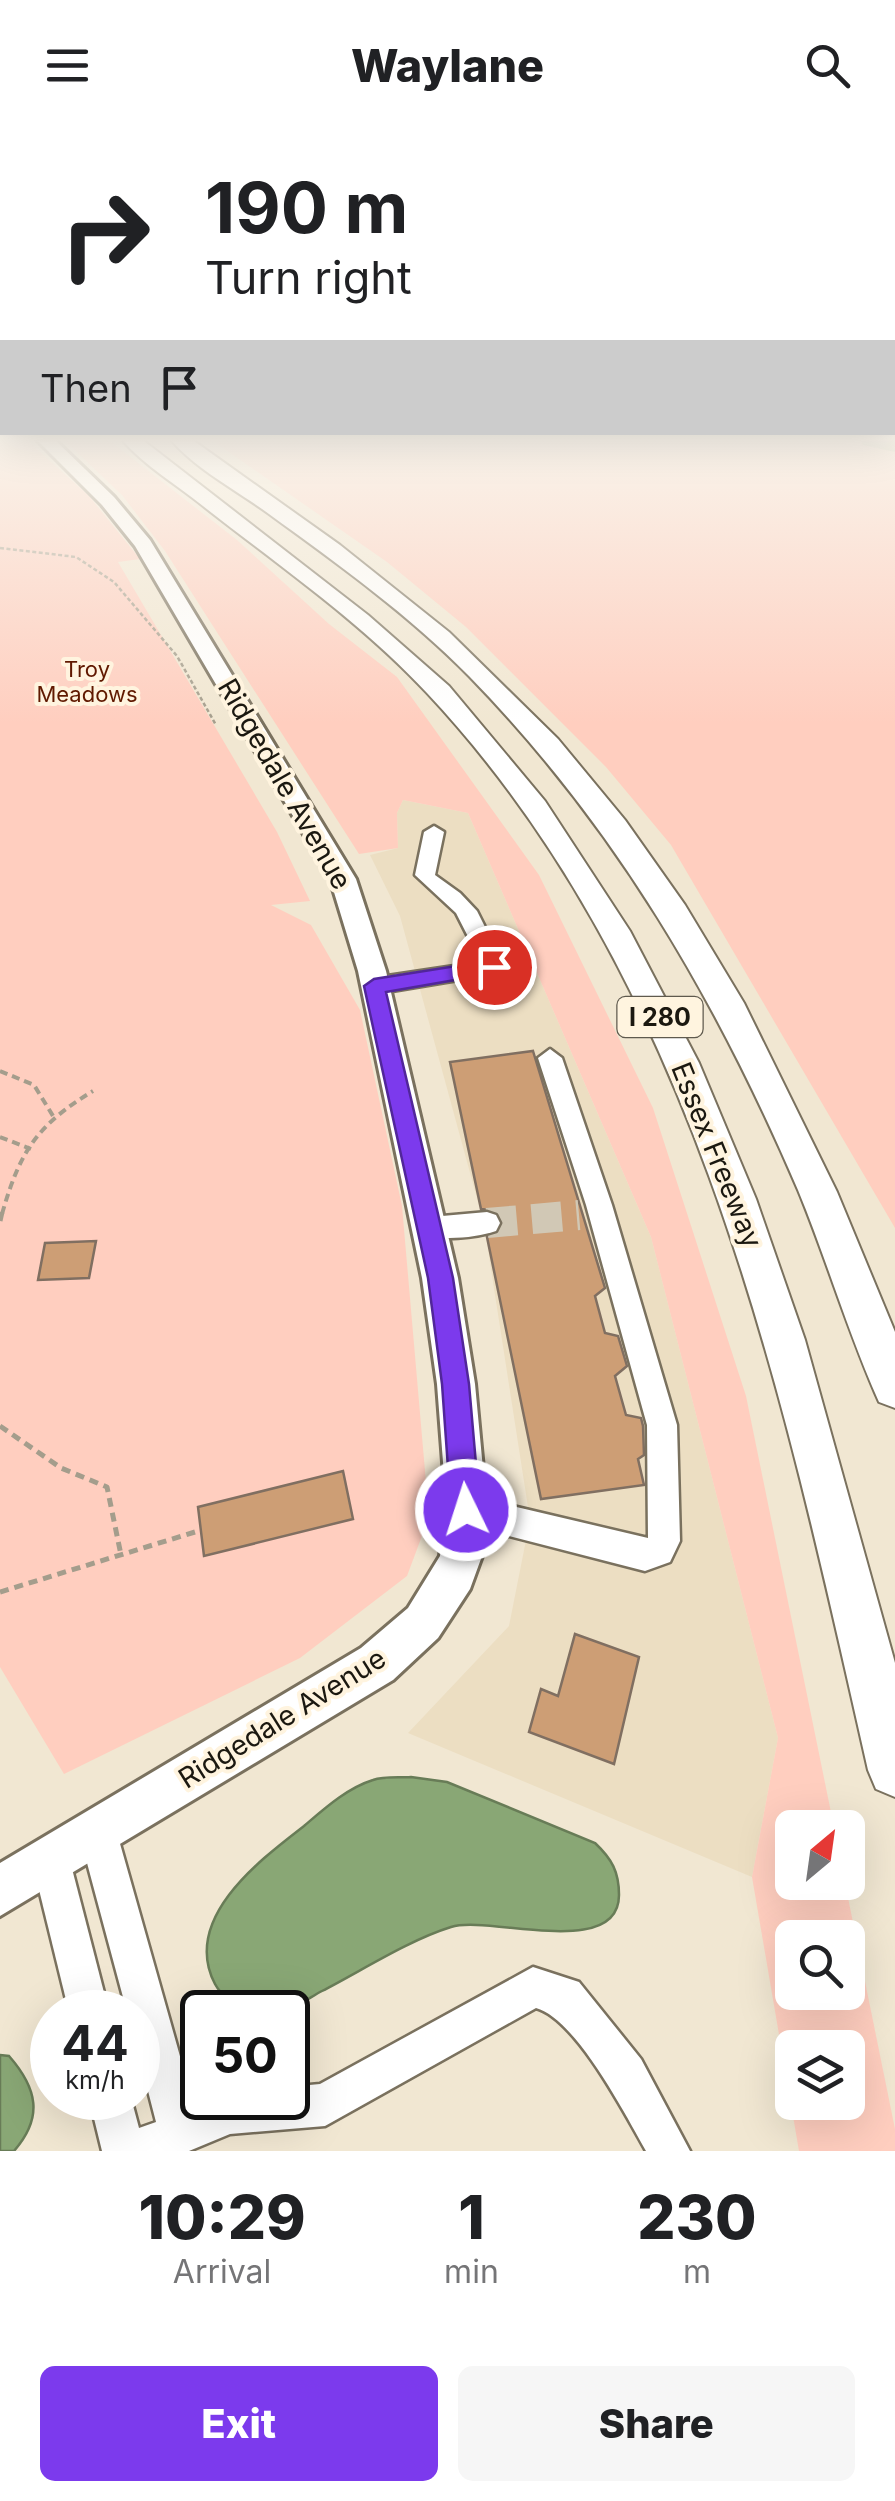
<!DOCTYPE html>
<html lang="en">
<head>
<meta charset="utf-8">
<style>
  :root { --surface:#fff; --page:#f6f6f6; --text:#202124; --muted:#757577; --accent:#7c3aed }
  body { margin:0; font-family:Inter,sans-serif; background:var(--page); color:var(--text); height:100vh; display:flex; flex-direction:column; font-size:38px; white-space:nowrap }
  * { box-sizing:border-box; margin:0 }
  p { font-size:32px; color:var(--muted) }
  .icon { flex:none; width:55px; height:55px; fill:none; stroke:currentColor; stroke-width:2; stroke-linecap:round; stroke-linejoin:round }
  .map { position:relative; height:2021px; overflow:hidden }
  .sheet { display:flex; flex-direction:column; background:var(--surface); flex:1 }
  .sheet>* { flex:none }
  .top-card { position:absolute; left:0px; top:0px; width:895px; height:305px; box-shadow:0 10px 40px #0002; background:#fff; color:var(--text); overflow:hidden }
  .needle { width:65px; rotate:29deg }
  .controls { position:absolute; left:775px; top:1680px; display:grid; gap:20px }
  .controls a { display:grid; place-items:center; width:90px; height:90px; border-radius:15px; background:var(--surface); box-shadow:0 10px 40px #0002; font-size:50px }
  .speed { position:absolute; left:30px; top:1860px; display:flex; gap:20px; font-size:50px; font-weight:700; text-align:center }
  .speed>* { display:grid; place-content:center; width:130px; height:130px; border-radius:50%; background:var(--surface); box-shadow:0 10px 40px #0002; line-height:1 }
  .speed small { font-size:25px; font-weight:400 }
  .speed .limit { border:5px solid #111; border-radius:15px; background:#fff; color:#111 }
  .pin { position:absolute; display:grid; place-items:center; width:85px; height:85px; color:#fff; margin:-42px; border:5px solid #fff; border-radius:50%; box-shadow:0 2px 10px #0007 }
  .me { position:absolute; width:110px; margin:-55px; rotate:356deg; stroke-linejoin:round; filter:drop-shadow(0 0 8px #0008) }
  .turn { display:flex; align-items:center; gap:35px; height:210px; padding:0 40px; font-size:45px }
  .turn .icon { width:130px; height:130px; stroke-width:2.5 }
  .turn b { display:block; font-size:70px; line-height:85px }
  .then { display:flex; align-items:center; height:95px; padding:0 40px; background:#0003; gap:20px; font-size:38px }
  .eta { display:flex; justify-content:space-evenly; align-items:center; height:170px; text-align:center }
  .eta b { font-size:60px; font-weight:800; line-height:70px }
  .cta { display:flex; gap:20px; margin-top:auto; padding:20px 40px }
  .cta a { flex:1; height:115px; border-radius:15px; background:var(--accent); color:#fff; font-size:40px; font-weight:800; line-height:115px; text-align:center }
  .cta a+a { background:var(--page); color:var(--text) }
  header { display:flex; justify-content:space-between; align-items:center; height:130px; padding:0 40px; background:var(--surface); font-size:45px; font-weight:800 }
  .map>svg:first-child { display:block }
  .built { fill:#ecdec2 }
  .green { fill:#ffcebf; fill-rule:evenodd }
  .water { fill:#89a775; stroke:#687c57; stroke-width:2.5 }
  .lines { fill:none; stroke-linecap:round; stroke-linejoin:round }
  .river { fill:#89a775; fill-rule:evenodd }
  .building { fill:#cd9e75; stroke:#806f61; stroke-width:2.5 }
  .minor-tunnel { stroke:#d1c8b5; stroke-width:30; stroke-dasharray:30 15; stroke-linecap:butt }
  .minor-casing { stroke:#7a715e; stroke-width:5 }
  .major-casing { stroke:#7a715e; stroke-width:6 }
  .highway-casing { stroke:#7a715e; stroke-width:4 }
  .path-far2 { stroke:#a49d8c; stroke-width:2.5; stroke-dasharray:4 2.5; stroke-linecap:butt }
  .path-far1 { stroke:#a49d8c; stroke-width:4; stroke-dasharray:8 5; stroke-linecap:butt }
  .path { stroke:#a49d8c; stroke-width:5; stroke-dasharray:9 6; stroke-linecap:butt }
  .minor { fill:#fff; fill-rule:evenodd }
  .major { fill:#fff; fill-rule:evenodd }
  .highway { fill:#fff; fill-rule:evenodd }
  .route { fill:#7c3aed; stroke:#51269a; stroke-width:2.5 }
  .labels { text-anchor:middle; stroke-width:8; stroke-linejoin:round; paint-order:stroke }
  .far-park-label { font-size:22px; fill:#601900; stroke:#fff4df }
  .shield { fill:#fff4df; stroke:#5f5a4e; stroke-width:2.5 }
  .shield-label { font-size:25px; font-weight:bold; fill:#1b1810 }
  .street-label { font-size:28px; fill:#1b1810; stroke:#fff4df }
</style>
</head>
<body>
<header><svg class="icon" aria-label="menu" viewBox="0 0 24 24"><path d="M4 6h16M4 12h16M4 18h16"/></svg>Waylane<svg class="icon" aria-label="search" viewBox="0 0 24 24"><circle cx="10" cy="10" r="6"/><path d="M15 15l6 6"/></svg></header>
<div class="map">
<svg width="895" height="2021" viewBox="0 0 895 2021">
  <rect width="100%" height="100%" fill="#f1e7d2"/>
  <path class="built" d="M403,670l65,13 183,424 127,501 -26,139 -344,-144 101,-107 21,-106 -46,-296 -84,-308 -30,-61 28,-7 -1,-35z"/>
  <g class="green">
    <path d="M0,311h28l61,55 51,63 -22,3 159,270 33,69 -39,4 40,20 49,85 42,196 27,311 -22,59 -107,82 -236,116 -64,-107z"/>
    <path d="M65,311h45l127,99 92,84 68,53 142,198 114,233 93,288 88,431 -42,1v54l53,1 50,246v22h-96l-47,-274 26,-139 -127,-501 -183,-424 -65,-13 -6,13 1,35 -39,6 -194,-303 -43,-56zM792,1808h56v54h-56zM792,1918h56v54h-56z"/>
    <path d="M213,311h682v787l-224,-383 -65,-78 -140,-140 -79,-65z"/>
  </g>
  <g class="water">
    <path d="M411,1647l36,5 148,61c17,16 24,29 24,52 0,65 -130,20 -168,32 -42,13 -90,44 -129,64 -10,5 -23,15 -34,18 -26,6 -60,-1 -73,-25 -34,-65 45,-124 89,-158 20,-17 43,-38 69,-46 11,-4 26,-2 38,-3z"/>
    <path d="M0,1925l9,1c28,32 35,61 5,95h-14z"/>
  </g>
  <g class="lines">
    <path class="river" d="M861,311h34v11l-32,-7z"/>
  </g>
  <g class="building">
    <path d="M533,921l72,237 -10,8 10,37 13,3 9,30 -12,10 11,39 15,3 2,8 1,29 -6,4 6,26 -103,14 -54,-262 12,-4 4,-12 -6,-10 -16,-2 -31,-147z"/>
    <path d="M96,1111l-7,37 -51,2 7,-37z"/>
    <path d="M343,1341l10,48 -149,37 -6,-49z"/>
    <path d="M575,1504l64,23 -25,107 -85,-32 12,-43 17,7z"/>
  </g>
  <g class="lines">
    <path class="minor-tunnel" d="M487,1093l92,-8"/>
    <defs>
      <g id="minor">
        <path d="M434,696l10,6 -9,43 25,18 17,18 28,56 -11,7 -120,20 -8,-3 -3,-5 11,-8 107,-16 -25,-49 -41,-38 9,-43z"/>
        <path d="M550,919l12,9 50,147 65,220 3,116 -10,21 -25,9 -179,-46 -11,-4 -5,-11 5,-11 11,-4 182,43 -1,-113 -61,-220 -48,-147z"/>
        <path d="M487,1082l9,3 4,8 -4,8c-20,7 -56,10 -76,3l-4,-8 4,-8z"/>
        <path d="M98,1684l13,6 6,13 77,273 22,-8h72v-11l32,-3 213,-117 46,15 62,77 49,92h-44c-21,-37 -70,-132 -110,-143l-211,118 -95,8 -41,17h-87l-13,-53h42l8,30 17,-6 -18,-70v-40h-11l-48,-179 6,-13z"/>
        <path d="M51,1712l13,6 6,13 39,151h-40l-37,-151 6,-13z"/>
      </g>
      <path id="major" d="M38,311h18l58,56 36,43 206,339 30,92 72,307 17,106 11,117 -4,55 -12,33 -32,49 -45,42 -393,236v-53l361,-215 47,-40 32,-52 6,-55 -9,-117 -15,-106 -64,-307 -28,-92 -195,-333 -33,-41z"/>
      <g id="highway">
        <path d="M123,311h21l224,174 81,71 96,115 85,130 69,132 57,136 49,141 90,323v134l-19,-8 -8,-19c-85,-375 -169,-787 -441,-1077 -66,-71 -149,-128 -224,-187 -26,-21 -58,-40 -80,-65z"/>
        <path d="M172,311h22l146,104 109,87 109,107 67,81 60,85 59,98 93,189 58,140v76l-16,-6c-31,-69 -52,-142 -81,-212 -83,-193 -182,-363 -329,-514 -60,-61 -131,-112 -200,-162 -31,-23 -72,-44 -97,-73z"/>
      </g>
    </defs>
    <use href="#minor" class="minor-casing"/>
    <use href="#major" class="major-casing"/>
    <use href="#highway" class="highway-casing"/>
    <path class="path-far2" d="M0,418l76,9 38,25 63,74 39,69"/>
    <g class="path-far1">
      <path d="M0,941l34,14 19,31"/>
      <path d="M0,1007l31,12"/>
      <path d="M2,1084c18,-63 35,-89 91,-123"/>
    </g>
    <g class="path">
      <path d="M0,1091l2,-9"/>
      <path d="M0,1296l61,42 46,19 14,68"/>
      <path d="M0,1462l195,-60"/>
    </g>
    <use href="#minor" class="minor"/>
    <use href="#major" class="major"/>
    <use href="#highway" class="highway"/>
  </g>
  <linearGradient id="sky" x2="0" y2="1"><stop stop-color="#82afba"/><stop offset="0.52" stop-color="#f9f4eb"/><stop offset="1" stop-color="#f9f4eb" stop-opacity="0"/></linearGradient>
  <rect width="895" height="594" fill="url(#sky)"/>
  <path class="route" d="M494,830l10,7 -3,5 -115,20 67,286 16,106 11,126 -4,10 -10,4 -10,-4 -5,-10 -9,-126 -14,-106 -64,-292 10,-7z"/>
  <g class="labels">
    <g class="far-park-label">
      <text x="87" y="547">Troy<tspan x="87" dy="25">Meadows</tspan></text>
    </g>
    <rect class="shield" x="617.5" y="867" width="85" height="40" rx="8"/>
    <g class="shield-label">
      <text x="660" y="896">I 280</text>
    </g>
    <g class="street-label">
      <text transform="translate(285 654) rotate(60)" y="10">Ridgedale Avenue</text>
      <text transform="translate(717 1025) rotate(68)" y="10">Essex Freeway</text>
      <text transform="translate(282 1588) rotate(-32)" y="10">Ridgedale Avenue</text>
    </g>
  </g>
</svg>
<div class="controls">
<a><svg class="needle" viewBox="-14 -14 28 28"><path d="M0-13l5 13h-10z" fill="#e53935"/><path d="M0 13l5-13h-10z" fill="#757577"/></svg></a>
<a><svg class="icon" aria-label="search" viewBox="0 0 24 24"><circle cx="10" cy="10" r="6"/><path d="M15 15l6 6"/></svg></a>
<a><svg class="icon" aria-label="layers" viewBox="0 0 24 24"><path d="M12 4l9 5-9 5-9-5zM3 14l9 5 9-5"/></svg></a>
</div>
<div class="speed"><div>44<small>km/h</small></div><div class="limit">50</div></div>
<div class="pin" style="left:494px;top:837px;background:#d93025"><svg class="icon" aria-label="arrive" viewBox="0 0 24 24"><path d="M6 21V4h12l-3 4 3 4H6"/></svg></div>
<svg class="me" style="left:466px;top:1380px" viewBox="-20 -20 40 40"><circle r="17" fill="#7c3aed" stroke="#fff" stroke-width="3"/><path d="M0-11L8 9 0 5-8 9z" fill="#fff"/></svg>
<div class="top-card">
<div class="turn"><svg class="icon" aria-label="right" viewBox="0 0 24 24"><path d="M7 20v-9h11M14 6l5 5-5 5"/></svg><div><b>190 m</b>Turn right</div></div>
<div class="then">Then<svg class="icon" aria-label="arrive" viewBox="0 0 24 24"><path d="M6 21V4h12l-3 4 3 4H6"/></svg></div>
</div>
</div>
<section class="sheet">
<div class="eta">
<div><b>10:29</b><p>Arrival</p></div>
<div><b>1</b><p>min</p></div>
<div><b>230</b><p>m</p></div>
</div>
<div class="cta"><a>Exit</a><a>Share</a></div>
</section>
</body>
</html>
